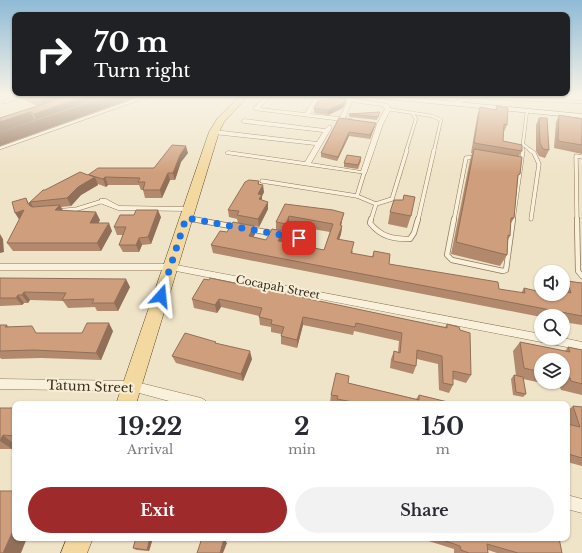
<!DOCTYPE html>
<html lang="en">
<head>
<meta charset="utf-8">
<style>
  :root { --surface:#fff; --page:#f2f2f3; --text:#2b2b33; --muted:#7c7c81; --accent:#9e2a2b }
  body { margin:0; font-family:"Libre Baskerville",serif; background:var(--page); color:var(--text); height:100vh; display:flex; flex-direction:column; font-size:15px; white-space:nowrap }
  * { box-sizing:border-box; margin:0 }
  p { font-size:13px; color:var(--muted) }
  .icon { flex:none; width:22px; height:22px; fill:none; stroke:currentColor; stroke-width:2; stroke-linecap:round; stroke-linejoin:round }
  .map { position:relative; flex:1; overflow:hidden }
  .sheet { position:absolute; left:12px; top:401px; width:558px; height:140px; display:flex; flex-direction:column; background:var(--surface); border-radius:8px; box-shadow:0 1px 3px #0004 }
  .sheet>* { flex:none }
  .top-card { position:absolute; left:12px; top:12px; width:558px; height:84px; border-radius:8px; box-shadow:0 1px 3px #0004; background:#202124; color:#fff; overflow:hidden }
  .fabs { position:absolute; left:534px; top:265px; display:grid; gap:8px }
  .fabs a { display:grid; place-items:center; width:36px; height:36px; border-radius:50%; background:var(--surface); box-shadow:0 1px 3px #0004; font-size:20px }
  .pin { position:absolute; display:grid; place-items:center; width:34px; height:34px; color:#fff; margin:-17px; border-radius:8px; box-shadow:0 2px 6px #0006 }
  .me { position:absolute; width:44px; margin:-22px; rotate:18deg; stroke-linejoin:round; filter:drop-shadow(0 0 3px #0008) }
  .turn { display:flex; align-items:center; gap:14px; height:84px; padding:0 16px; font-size:18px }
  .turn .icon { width:52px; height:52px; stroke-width:2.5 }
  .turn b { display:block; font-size:28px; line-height:34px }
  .eta { display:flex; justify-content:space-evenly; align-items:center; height:68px; text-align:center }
  .eta b { font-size:24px; font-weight:800; line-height:28px }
  .cta { display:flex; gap:8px; margin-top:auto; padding:8px 16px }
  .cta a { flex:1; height:46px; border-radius:24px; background:var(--accent); color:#fff; font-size:16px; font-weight:800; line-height:46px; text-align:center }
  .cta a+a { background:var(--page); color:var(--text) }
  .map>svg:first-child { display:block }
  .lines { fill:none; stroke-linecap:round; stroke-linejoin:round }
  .service-far2-casing { stroke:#8d765c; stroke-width:3.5 }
  .service-far1-casing { stroke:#8d765c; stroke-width:4.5 }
  .service-casing { stroke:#8d765c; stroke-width:6 }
  .minor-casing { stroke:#8d765c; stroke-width:1 }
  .secondary-casing { stroke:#6f573f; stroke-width:1 }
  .primary-casing { stroke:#5b4430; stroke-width:1 }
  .service-far2 { stroke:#faf1dc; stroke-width:2.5 }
  .service-far1 { stroke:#faf1dc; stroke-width:3.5 }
  .service { stroke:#faf1dc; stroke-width:4.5 }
  .minor { fill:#faf1dc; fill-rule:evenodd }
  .secondary { fill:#faf1dc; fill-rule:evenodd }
  .primary { fill:#f3d9a0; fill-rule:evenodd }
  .wall { fill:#b2896c; fill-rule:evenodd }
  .shaded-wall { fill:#916f58 }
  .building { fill:#cf9f7d; stroke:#916f58 }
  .route { stroke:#1a73e8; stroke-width:7; stroke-dasharray:0 12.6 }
  .labels { text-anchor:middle; stroke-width:4; stroke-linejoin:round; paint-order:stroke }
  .street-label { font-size:11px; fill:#3d2e20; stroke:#f7eed8 }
  .near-street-label { font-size:13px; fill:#3d2e20; stroke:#f7eed8 }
</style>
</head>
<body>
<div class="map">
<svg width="582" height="553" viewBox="0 0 582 553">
  <rect width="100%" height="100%" fill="#f0e4c8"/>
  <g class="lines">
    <defs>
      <g id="service-far2">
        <path d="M4,102l19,-6"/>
        <path d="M453,103l21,-6 108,5"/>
        <path d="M388,109l44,7 9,4 -7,31"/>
        <path d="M524,145l7,6"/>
        <path d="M0,148l147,-52"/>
        <path d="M406,151l10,-32 -3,-5"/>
        <path d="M522,151l5,-40"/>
      </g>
      <g id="service-far1">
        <path d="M530,150l4,3 5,11 -8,55"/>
        <path d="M262,181l95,15 19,8 -5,16"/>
        <path d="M357,196l7,-23"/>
        <path d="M376,204l16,-5 15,-49"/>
        <path d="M58,211l19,-2 26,-8"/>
        <path d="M188,218l10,2"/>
        <path d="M418,220l16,-70"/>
        <path d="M454,220l12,-62 10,-1"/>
        <path d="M513,220l10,-70"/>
        <path d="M577,220l-1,-64 6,1"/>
      </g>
      <g id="service">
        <path d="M192,219l44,8"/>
        <path d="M371,219l-1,4c11,14 23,16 40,16l4,-6 4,-14"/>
        <path d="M454,219l-7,36 5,5 51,11 3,-1 7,-51"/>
        <path d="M577,219l1,52 4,5"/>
        <path d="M249,229l50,9"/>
      </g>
      <g id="minor">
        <path d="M266,96h4l-10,12 45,5 11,-17 35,2 36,6 4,5 -8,15 -17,50 -140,-20 -1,-1 3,-2 77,11 10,-17 -101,-11 -3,-2 3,-2 103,12 6,-10 -79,-9 -3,-2 3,-2 81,10 4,-4 3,2 -21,36 50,8 16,-47 8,-15 -2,-3 -31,-4 -7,16 7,1 1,1 -3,2 -96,-12v-2zM320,97l28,4 -8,16 -30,-3z"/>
        <path d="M100,199h6l13,7 70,1 4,2 -4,2 -71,-1 -18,-7z"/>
        <path d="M0,264h171l370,70v4h22l19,4v8l-411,-80h-171z"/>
        <path d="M0,379l132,2 69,17 4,2 2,4h-27l-48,-13 -132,-2z"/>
        <path d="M567,495l15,4v14l-15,-4z"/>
      </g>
      <path id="secondary" d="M373,96h22l187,18v4l-205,-20z"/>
      <g id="primary">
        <path d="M240,96h8l-24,26 -5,10 -83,272h-20l93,-272 8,-13z"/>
        <path d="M67,538h26l-6,15h-26z"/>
      </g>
    </defs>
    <use href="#service-far2" class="service-far2-casing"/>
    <use href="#service-far1" class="service-far1-casing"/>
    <use href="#service" class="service-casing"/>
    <use href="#minor" class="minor-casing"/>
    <use href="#secondary" class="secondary-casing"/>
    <use href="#primary" class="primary-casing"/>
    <use href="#service-far2" class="service-far2"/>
    <use href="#service-far1" class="service-far1"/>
    <use href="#service" class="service"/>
    <use href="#minor" class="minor"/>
    <use href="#secondary" class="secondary"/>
    <use href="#primary" class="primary"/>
  </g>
  <g class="wall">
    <path d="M21,96h119l-140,50v-28l38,-12 -16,-7z"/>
    <path d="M574,96h8v1z"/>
    <path d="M346,98v4l-3,6 -15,7 -14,-2v-5z"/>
    <path d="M497,106l10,19 -4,9v7l19,10 -3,5 -1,23 -4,39 -4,7v11l-2,4 -1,15 -7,11 -49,-12 19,-94 2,-7h-1l6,-36 3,-10 15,3z"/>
    <path d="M349,114l30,1 -2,5 -28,-3z"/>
    <path d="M559,115l23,4v35l-28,-6 2,-26z"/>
    <path d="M339,118l37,5 -1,3 -5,13 -21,-3 -12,25 -16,-4v-4z"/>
    <path d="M539,118l10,32 -4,8 -6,-2 -3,-5v-26z"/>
    <path d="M188,153l-7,9 -6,18h-5l-8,18h-17l-2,-8h-2l-2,-5h-31l-2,2 -8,-3v1l-17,10 -10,11 -10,1 2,4 37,9 -2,3 14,8 -11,20h-88l-6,-8 22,-40 16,-13 43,-15 66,-7z"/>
    <path d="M361,157v4l-3,8 -14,-2v-4z"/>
    <path d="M259,181v3l5,8 -2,4v4l6,9 -9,18 -5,-1 1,8 -2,3 13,3 10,-10v-8l9,-18 57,17 -1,5h1l-1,8 -2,6 14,11 -1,3 20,3 2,-6 15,13 110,25 22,4 3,-5 17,6h22v-7l4,-6 15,2v42l-19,-3v-6h-22v1l-328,-64 -2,-8 27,-22 -1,-4 -8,-2 -1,-7zM289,225l41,7 -6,18h-11l-26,-5v-3l-5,-1 1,-2v-8l3,1z"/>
    <path d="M390,212l21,4 -4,12 -19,-4z"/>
    <path d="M161,217l-10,27 -9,1 -3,7h-16l-4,-7 4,-10h-6l-3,-8z"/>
    <path d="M0,278l130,9 -12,24h-21l-2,-4 -27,1 -5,-7 -33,-1 -2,3h-4l-2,2 -22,1z"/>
    <path d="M204,279l241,48 2,-3 13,6 11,45 -5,8 -13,-4v6l-4,8 -10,-3 -1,-26 -21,-5 -1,7 -3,8 -23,-6 1,-9 3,-8 4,1 1,-11 -45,-10 -1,4 -50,-10 -6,23 -16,-4v-10l-10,-2v-5l-11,-2 -1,-8v-1l-38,-9 -4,6 -23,-5 -2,-9z"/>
    <path d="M0,325h7l2,2 27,6h46l31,-2 -12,29 -60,-2 -39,1 -2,-1z"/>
    <path d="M520,342l45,9 3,-4 14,3v45l-21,-5 -1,-3 -37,-8 3,15 -3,3 -10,-2 -2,-16 3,-4 2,1 -3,-25zM541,360h22v22h-22z"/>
    <path d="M172,356l80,3 -9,22 -67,-18z"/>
    <path d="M348,383l68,16 3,-4 33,9h-115v-1l-7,-1 1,-7z"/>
    <path d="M573,406l9,1v59l-15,-4v-38h1l-1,-4v-9z"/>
    <path d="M0,408h15v36h-1l-2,5h-12z"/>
    <path d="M136,538h17l-4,13 -13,-1 -3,-2z"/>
    <path d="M346,538h7l-1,2z"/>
    <path d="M419,538h140l3,15h-65l-9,-3v3h-34v-4z"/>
  </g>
  <g class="shaded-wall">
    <path d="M52,96h31l-38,13 -4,-10z"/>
    <path d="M87,96h53l-140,50v-24l30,-10 5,9h2l-3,-7z"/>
    <path d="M148,96h7l-6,2z"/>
    <path d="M346,98v4l-3,6 -15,7v-5z"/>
    <path d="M376,123l-1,3 -5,13v-4z"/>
    <path d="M349,132v4l-12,25 1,-4z"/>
    <path d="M186,146l2,7 -7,9 -6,18 -2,-7 7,-18z"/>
    <path d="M168,173l2,7 -8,18 -2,-8z"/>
    <path d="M95,177l3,8 -17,10 -10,11 -4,-8 11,-11z"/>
    <path d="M105,177l3,8 -2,2 -3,-8z"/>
    <path d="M263,185l1,7 -2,4v7l-2,4 -2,-13z"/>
    <path d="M26,198l3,6 1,-2 5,8 -7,-6z"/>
    <path d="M268,202v7l-9,18 -1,-8z"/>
    <path d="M60,205l4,8 -9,-3z"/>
    <path d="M24,210l-4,11 -5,-8z"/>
    <path d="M158,210l3,7 -10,27 -3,-7z"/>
    <path d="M96,212l4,8 -6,11 -4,-8z"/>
    <path d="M344,213l-2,8 -3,13 1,-9z"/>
    <path d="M289,216v9l-3,7v-8z"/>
    <path d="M109,223l3,8 -11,20 -4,-8z"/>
    <path d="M254,226l1,8 -5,10 -1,-8z"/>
    <path d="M342,226l-1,8 -5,13 1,-8z"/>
    <path d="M283,231v8l-5,10v-8z"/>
    <path d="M0,234l3,5 1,13 -4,1z"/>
    <path d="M139,238l3,7 -3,7 -3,-7z"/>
    <path d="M126,279l4,8 -12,24 -4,-8z"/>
    <path d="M24,292l6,8 -2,3 -6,-8z"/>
    <path d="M18,295l6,8 -2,2 -6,-7z"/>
    <path d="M219,299l2,8 -4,6 -2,-8z"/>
    <path d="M303,317v8l-6,23v-8z"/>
    <path d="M109,323l4,8 -12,29 -5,-7z"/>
    <path d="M250,351l2,8 -9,22 -2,-7z"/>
    <path d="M3,435l11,9 -2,5 -12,-8z"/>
    <path d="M15,526v12h12l-6,15h-18z"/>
    <path d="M150,538h3l-4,13 -2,-1z"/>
    <path d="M222,538h4l-1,2 2,3 -4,10h-3z"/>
  </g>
  <g class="building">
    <path d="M32,96h20l-11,3z"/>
    <path d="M68,96h19l-53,18 -4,-2 -30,10v-4z"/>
    <path d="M104,96h6l-110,37v-1z"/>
    <path d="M346,98l-2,5 -16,7 -14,-2 4,-7z"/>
    <path d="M497,106l11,2 -1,17 -3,-1 -1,17 19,4v6l-48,-8 6,-36 16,3z"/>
    <path d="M380,112l-2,5 -29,-3z"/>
    <path d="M559,115l23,4v26l-24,-4z"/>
    <path d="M339,118l37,5 -6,12 -21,-3 -11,25 -17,-4z"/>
    <path d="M539,118h8l2,32 -6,-1 -3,-6z"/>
    <path d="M172,145l14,1 -6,9 -7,18h-5l-8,17h-17l2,-8h-7l2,-4 -35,-1 -2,2 -14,-4 6,2 -17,10 -11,11 -37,4 -1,3 3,2 28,-2 -5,5 41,2 -6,11h19l-12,20h-90l17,-33 -9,3 -3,-11 14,-4 2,6 15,-14h2l35,-18 8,3 10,-7h56z"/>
    <path d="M474,149l48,8 -2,17 -2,1 -4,43h-3l-1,18 -2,-1 -1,20 -51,-13z"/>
    <path d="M347,155l14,2 -3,8 -14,-2z"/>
    <path d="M249,180l10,1 -1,3 5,1 -5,9 4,1 -3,4 9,3 -10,17 -21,-4 2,-4 -11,-1 17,-28z"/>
    <path d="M404,195l11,2 -4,19 -21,-4 4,-12h9z"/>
    <path d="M285,204l48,6 11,3 -4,12 2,1 -5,13 17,3 -3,11 22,4 1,-6 16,3 -1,10 109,18 1,7 26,4 -1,-5 17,4v2h13l5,1 -1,-1h5v-3l8,2 -4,-12 15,2v33l-371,-71 9,-14 7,1 6,-10 21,4 -5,10 17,4 6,-11 11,2 -5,10 9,1 -1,3 27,5 1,-2 10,2 9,-26 -44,-8 -3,8 -10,-2z"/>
    <path d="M136,210h22l-10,27 -9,1 -3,7h-17l7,-18h-12l6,-12h14z"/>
    <path d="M0,278l126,1 -12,24h-22l2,-4 -32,1 4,-7 -42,-1 -2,3h-4l-2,3h-16z"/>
    <path d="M210,278l237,50v-4l12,3 1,3 10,3 1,42 -18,-4v14l-10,-2 -1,-27 -25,-6 -1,16 -23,-5 1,-10 6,2 2,-20 -46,-10 -1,4 -52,-10 -6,23 -16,-4 3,-9 -13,-3 1,-4 -13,-3 3,-9 -43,-9 -4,6 -23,-6 12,-20 5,1z"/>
    <path d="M87,323h22l-13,30 -62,-3 -34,1v-26h7l-2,2 27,-1 4,7h46z"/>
    <path d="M185,333l31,9 -1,1 35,8 -9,23 -69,-18z"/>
    <path d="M520,342l50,10 -2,-5 14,3v34l-11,-3 -1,-3 -7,-2v-16h-22v12l-17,-4z"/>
    <path d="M336,373l13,3 -1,7 71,17v-5l33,8v1h-89l-26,-5 1,-3 -7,-1z"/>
    <path d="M514,375l9,2 3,17 -10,-2z"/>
    <path d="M573,406l9,1v51l-14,-4v-3h-1v-27l13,3z"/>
    <path d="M0,408h15v28l-12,-1 -3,6z"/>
    <path d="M0,491h15v35l-12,27h-3z"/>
    <path d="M136,538h14l-3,12 -14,-2z"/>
    <path d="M202,538h20l2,1 -4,14h-23z"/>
    <path d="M437,538h122l3,15h-44l-31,-9 1,9h-19l-8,-3 -1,-4z"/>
  </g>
  <linearGradient id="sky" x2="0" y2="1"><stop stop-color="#8fbad6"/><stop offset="0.55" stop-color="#f8f3e6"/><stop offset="1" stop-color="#f8f3e6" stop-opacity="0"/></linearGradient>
  <rect width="582" height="173" fill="url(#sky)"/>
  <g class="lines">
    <path class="route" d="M161,296l25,-78 113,20"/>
  </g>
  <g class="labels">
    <g class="street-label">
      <text transform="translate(278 287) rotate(11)" y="4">Cocapah Street</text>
    </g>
    <g class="near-street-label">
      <text transform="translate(90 386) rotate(2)" y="5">Tatum Street</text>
    </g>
  </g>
</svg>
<div class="fabs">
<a><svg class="icon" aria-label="sound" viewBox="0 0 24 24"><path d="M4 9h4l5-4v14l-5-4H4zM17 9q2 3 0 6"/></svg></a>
<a><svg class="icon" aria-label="search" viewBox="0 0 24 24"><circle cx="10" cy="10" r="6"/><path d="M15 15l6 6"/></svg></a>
<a><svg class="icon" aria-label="layers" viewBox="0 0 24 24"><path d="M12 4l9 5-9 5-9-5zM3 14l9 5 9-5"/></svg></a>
</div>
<div class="pin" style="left:299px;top:238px;background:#d93025"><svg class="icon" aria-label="arrive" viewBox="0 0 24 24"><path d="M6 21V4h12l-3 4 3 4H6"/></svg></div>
<svg class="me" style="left:161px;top:296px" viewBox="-20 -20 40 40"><path d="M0-17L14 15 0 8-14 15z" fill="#1a73e8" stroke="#fff" stroke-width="4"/></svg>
<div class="top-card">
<div class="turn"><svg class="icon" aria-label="right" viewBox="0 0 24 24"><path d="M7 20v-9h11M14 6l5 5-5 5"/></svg><div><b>70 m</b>Turn right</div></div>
</div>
<section class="sheet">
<div class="eta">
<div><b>19:22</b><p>Arrival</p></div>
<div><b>2</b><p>min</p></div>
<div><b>150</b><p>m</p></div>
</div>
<div class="cta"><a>Exit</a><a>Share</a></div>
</section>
</div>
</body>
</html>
